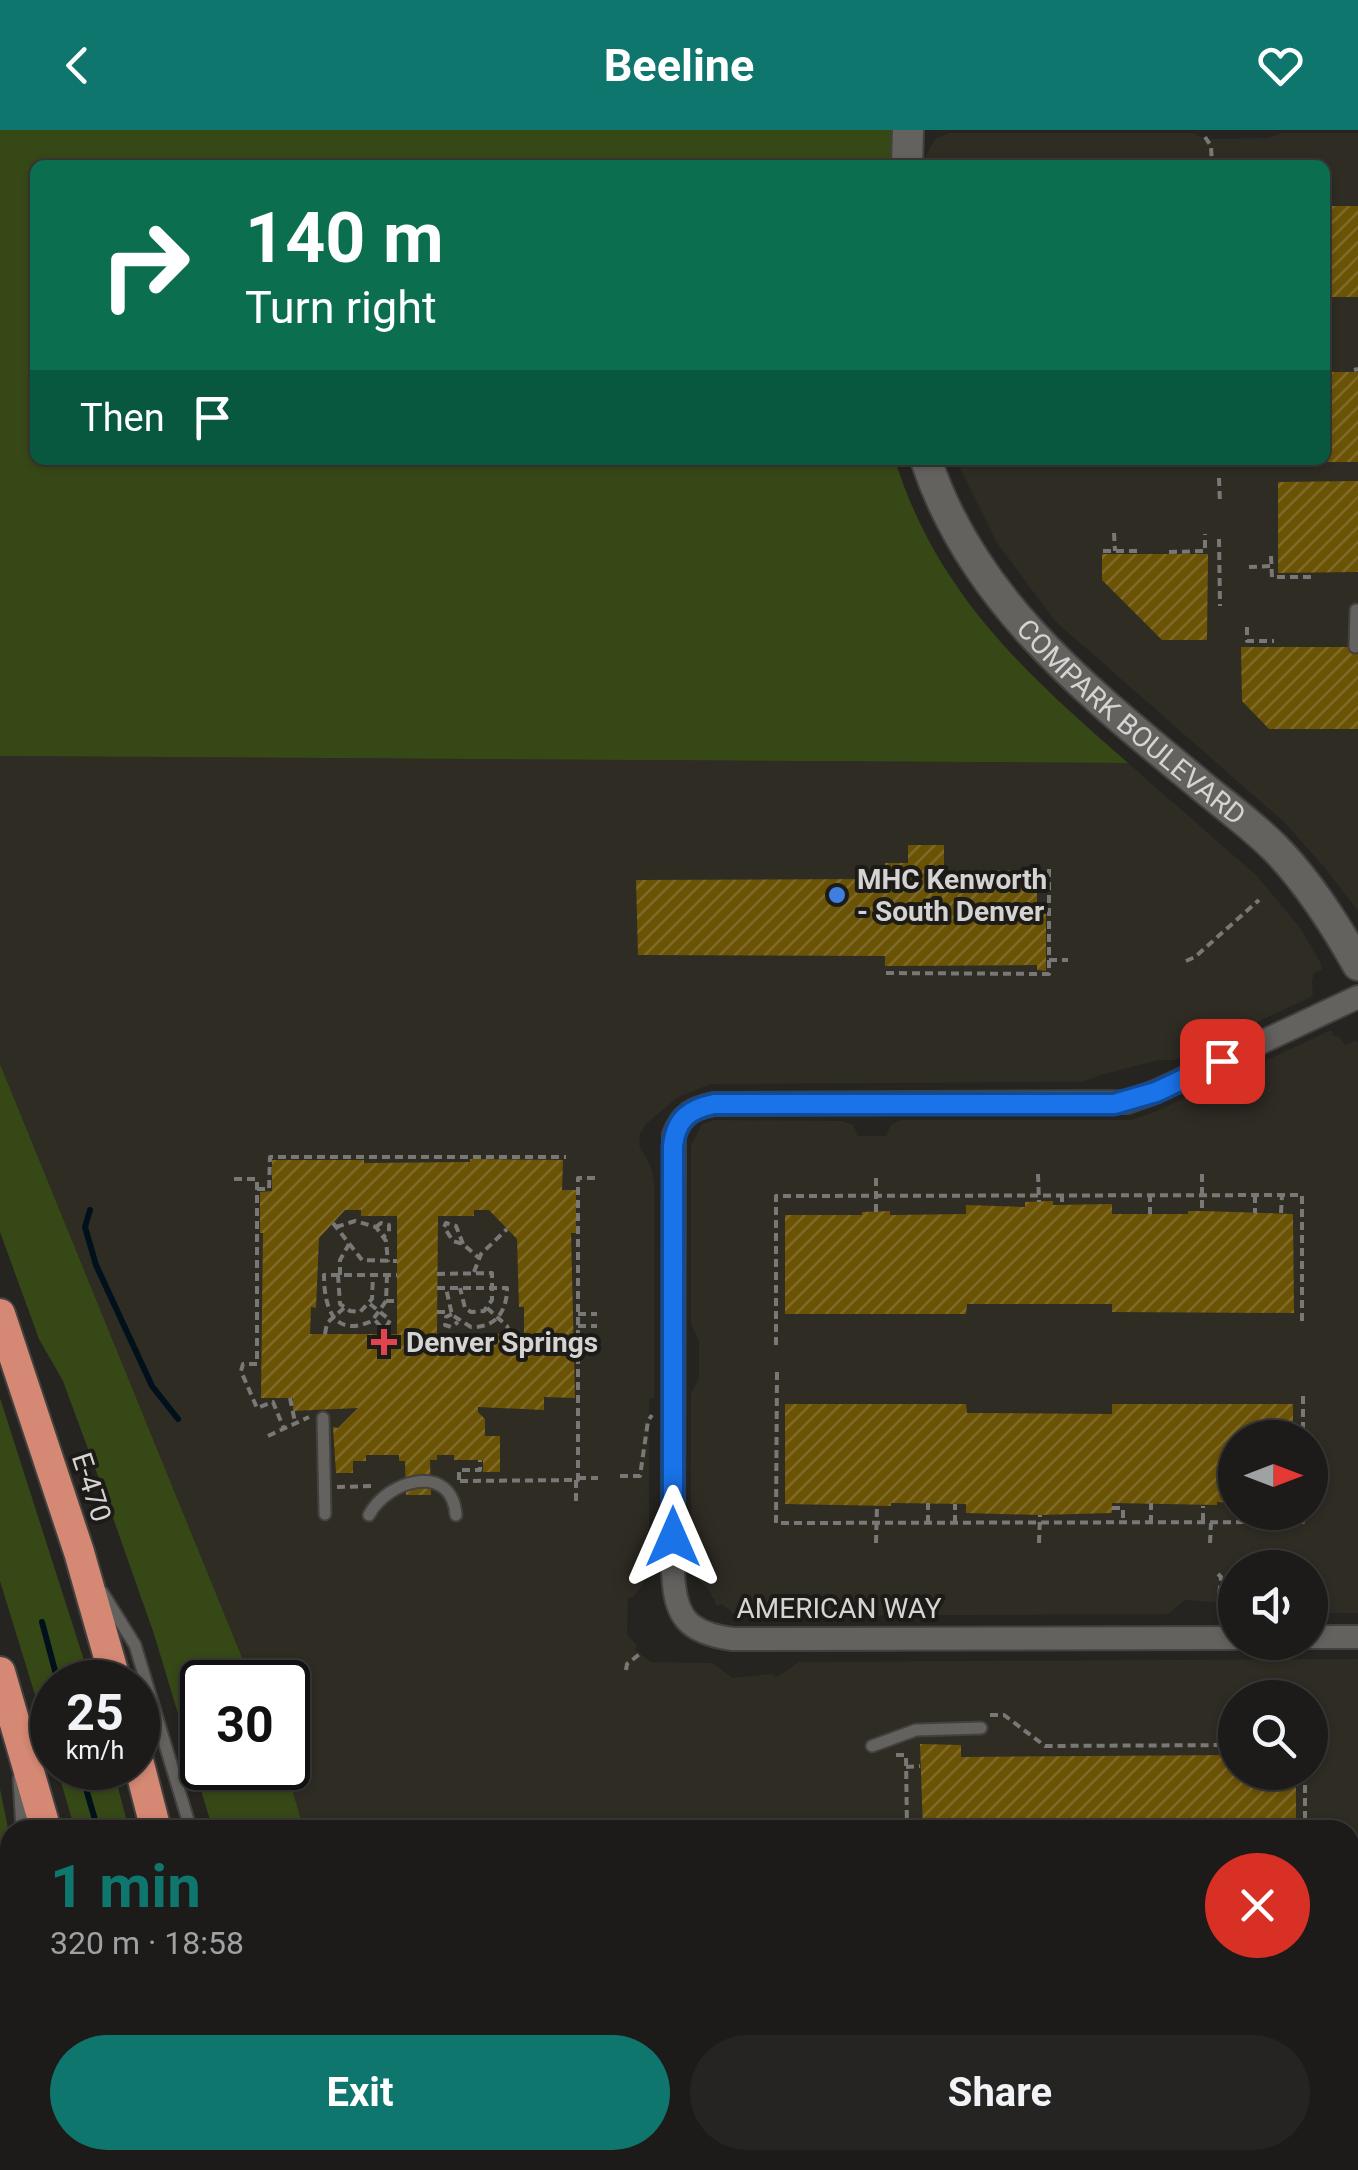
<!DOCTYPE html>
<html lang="en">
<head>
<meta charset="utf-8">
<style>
  :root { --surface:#1c1b19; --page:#252422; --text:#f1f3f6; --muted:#a0a1a2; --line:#3a3938; --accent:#0f766e }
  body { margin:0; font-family:Roboto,sans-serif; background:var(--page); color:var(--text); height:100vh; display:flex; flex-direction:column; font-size:38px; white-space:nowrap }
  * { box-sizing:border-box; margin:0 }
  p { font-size:32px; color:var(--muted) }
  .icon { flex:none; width:55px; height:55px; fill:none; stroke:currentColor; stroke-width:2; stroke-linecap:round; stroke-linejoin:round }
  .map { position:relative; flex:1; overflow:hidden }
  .panel { position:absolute; left:0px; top:1690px; width:1360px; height:350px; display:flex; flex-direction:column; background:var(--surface); border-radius:30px 30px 0 0; box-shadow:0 2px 8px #0004,0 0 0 2px var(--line) }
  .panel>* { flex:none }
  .guide { position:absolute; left:30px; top:30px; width:1300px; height:305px; border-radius:15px; box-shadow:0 2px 8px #0004,0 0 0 2px var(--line); background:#0b6e4f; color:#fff; overflow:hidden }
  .needle { width:65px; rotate:90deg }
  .tools { position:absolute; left:1218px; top:1290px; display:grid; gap:20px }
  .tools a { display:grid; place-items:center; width:110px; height:110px; border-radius:50%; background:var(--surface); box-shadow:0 2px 8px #0004,0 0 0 2px var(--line); font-size:50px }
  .speed { position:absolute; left:30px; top:1530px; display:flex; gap:20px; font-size:50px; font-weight:700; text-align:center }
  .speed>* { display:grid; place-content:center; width:130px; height:130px; border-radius:50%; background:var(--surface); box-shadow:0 2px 8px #0004,0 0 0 2px var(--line); line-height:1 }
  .speed small { font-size:25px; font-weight:400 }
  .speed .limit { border:5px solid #111; border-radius:15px; background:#fff; color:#111 }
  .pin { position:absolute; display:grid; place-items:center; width:85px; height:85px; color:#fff; margin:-42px; border-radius:20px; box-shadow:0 5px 15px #0006 }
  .me { position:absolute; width:110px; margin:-55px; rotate:0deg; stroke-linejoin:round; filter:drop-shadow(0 0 8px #0008) }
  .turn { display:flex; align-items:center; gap:35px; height:210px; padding:0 50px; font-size:45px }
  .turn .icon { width:130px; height:130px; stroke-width:2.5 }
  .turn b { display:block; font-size:70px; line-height:85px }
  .then { display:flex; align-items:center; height:95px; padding:0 50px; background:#0003; gap:20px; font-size:38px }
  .round { display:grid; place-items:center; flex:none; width:105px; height:105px; border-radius:52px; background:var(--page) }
  .overview { display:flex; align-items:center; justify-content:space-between; height:170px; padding:0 50px }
  h1 { font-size:60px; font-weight:700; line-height:75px; color:var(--accent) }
  .cta { display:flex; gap:20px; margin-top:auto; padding:20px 50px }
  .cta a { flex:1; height:115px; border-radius:60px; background:var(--accent); color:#fff; font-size:40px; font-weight:700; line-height:115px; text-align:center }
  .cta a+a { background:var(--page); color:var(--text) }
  header { display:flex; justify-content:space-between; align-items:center; height:130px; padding:0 50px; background:var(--accent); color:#fff; font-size:45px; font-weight:700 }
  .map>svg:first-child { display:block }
  .built { fill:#2f2c24; fill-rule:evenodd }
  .grass { fill:#374817 }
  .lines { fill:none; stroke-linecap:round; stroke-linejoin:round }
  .stream { stroke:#00111b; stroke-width:6 }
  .building { fill:url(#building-hatch); fill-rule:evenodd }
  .lane-casing { stroke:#42413f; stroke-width:15 }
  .street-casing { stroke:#42413f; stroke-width:26 }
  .secondary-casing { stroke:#42413f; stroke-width:34 }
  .highway-casing { stroke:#42413f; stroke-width:34 }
  .path { stroke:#797876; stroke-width:4; stroke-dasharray:8 5; stroke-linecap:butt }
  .lane { stroke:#63625e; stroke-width:11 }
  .street { stroke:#63625e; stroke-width:22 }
  .secondary { stroke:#63625e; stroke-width:30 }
  .highway { stroke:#d58873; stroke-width:30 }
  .route-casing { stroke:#114b97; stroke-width:25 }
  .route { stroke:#1a73e8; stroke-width:18 }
  .shop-dot { fill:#3f7fe0; stroke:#1c1b18; stroke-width:4 }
  .health-dot { fill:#e0444e; stroke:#1c1b18; stroke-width:4 }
  .labels { text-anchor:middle; stroke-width:8; stroke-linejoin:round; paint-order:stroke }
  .street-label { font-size:28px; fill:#d5d4d2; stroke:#1c1b18 }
  .poi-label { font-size:28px; font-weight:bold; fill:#d5d4d2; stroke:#1c1b18; text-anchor:start }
</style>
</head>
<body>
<header><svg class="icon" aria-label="back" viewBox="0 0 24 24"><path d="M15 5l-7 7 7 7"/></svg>Beeline<svg class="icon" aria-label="heart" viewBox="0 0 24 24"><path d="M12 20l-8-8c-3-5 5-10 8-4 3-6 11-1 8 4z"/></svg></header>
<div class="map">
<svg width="1358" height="2040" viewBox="0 0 1358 2040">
  <defs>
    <pattern id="building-hatch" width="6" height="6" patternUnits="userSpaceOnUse" patternTransform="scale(2.5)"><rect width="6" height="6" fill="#6b5306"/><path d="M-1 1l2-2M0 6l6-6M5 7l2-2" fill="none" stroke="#7f6b29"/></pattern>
  </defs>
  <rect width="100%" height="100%" fill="#252421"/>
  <g class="built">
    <path d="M949,3h244l12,6 62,-1 16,-5h75v778l-33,-43 -41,-46 -229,-201 -58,-78 -41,-83h369v-295h-404l14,-26z"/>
    <path d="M0,626l1128,7 129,113 44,53 19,33 2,7 -8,4 -2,8 1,15 -138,64h-16l-59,15 -17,7 -372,2 -33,13 -32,27 -6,10 -1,11 12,22 3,17v214l-5,1v163l-6,23 -10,12 -5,1 -1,36 10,12 -3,3 17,13 61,1 21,15 39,-4 5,3 22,-15 559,-3v511h-959l-3,-10h954v-330h-1046l-18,-62 2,-86h-36l-252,-618zM1235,1568h75v74h-75z"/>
    <path d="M1329,901h4l-1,4 7,2 6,8 11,-5 2,3v570h-48v-45h-75v45l-13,-10 -37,-3 -17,14 -432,2 -14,-12 -5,2 -8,-16 -16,-16 -2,-11v-169l8,-16v-37l-8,-17v-178l11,-22 13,-4 127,1 11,4 5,11h28l5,-11 10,-5h230l26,-9zM1235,1308h75v74h-75z"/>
  </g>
  <g class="grass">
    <path d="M0,0h893v35h-858v295h860c42,134 131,214 233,303l-1128,-7z"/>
    <path d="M0,934l252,618h-50v86h84l18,62h-91l-59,-196 -49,-139 -42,-114 -24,-42 -39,-107z"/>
    <path d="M0,1268l91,284h-39v68l-52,-169z"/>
    <path d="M57,1638h56l16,62h-54z"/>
    <path d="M0,1659l10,49v322h59l1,10h-70z"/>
    <path d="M296,2030h100l3,10h-101z"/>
  </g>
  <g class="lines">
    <g class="stream">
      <path d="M90,1080l-5,17 11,38 56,121 26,33"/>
      <path d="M42,1492l16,60"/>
      <path d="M80,1638l18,62"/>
    </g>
  </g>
  <g class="building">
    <rect x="1325" y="76" width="33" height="91"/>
    <rect x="1325" y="242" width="33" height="90"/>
    <path d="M1358,351v91l-80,1v-91z"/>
    <path d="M1102,424h106l-1,86h-45l-60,-60z"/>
    <path d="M1241,517h117v82h-89l-27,-28z"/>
    <path d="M908,715h36v26l93,-1v41h9v60l-9,-1v-5l-152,1v-10l-247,-1 -2,-75 249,-1v-16h23z"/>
    <path d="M470,1029l93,1 -1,30h14v43h-5l4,165 -31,-1v13l-66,-3v5l7,7v17h15v36h-17v-12h-29v-5h-17v5h-7l1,35h-25l-1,-34h-6v-6h-33v6h-13v12h-17l-3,-46 5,1 20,-20 -65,3v-13h-32l2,-165h-3v-41l12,-1v-31h92v3l106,-1zM345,1080h16v6h36v118h-87l1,-27 5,1 3,-70zM474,1080h15l28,29 2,68h5v27h-87l1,-118h36z"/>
    <path d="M1053,1071v4l59,-1v10h76v-3h14l91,3 1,99 -182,-1v-8h-145l-1,10h-181v-99h77v-3l28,-1v4l76,-1v-9l59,2v-5z"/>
    <path d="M785,1274h181l1,9 145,1v-10h181v34h-58v65l-18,-1v3l-105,-2v10l-72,2 -74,-2v-9l-75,-1v3l-106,-2z"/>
    <path d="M920,1614l41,1v12l274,-2v17h66v7h-5v51h-373z"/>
    <path d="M942,2030h356v10h-355z"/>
  </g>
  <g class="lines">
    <defs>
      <g id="lane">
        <path d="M1355,517l1,-37"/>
        <path d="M323,1288l2,96"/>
        <path d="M369,1385c19,-36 83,-53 87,0"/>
        <path d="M102,1462l33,53 56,185"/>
        <path d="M872,1616l44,-16 65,-2"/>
        <path d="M19,1648l3,52"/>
        <path d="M88,2030l2,10"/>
        <path d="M270,2030l2,10"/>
      </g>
      <g id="street">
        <path d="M1310,1507h48"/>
        <path d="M1235,1508l-502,1c-46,-6 -58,-22 -60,-67l1,-437c8,-21 19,-27 40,-31l413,-2 28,-10 203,-95"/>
      </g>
      <g id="secondary">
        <path d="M907,35l1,-35"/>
        <path id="s1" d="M926,330c47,142 161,231 272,323 25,21 53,41 76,64 34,34 61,77 84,118"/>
      </g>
      <g id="highway">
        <path d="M0,1184l79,238 37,130"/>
        <path d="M0,1542l46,158"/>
        <path d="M138,1630l18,70"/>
        <path d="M129,2030l2,10"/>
        <path d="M227,2030l2,10"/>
      </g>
    </defs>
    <use href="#lane" class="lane-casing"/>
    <use href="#street" class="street-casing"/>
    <use href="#secondary" class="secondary-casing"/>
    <use href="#highway" class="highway-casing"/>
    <g class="path">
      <path d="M1205,7l6,9 1,19"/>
      <path d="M1354,240l4,-1"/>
      <path d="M1219,348l1,26"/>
      <path d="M1114,403l1,18"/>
      <path d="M1219,409l1,67"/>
      <path d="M1103,421h39"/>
      <path d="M1169,422l36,-1v-17"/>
      <path d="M1271,426l1,21h39"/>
      <path d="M1249,437l22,-1"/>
      <path d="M1247,497v14h27"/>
      <path d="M1049,830h19"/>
      <path d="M1186,831l9,-4 64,-57"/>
      <path d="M886,843l163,1v-110"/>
      <path d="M1038,1044l1,28"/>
      <path d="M1202,1044v37"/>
      <path d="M234,1049h23v185h-14l-2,7 16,37 16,-6 11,27"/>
      <path d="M257,1059h12l1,-32h296"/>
      <path d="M1062,1064v11"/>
      <path d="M1150,1064v20"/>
      <path d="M1255,1065v18"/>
      <path d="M876,1082v-39"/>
      <path d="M1281,1083l1,-18"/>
      <path d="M333,1093l29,37 35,1"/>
      <path d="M336,1097l19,-6 21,6 10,14 2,21"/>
      <path d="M376,1097l5,-4 8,2v7l-6,5"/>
      <path d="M463,1114l-7,-18 -10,-3 -2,4 9,14 10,3 16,14"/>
      <path d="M474,1142l7,-18 26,-25"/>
      <path d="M437,1144l55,-1v27l-8,11 -13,1 -6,-4 -5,-20"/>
      <path d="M338,1145l2,29 10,7 10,1 12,-13 1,-24"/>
      <path d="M340,1145v-15l9,-16"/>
      <path d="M387,1145l-1,26 -14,20c-39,18 -48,-15 -48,-46h73"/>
      <path d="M437,1158h70c0,23 -11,40 -36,39l-19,-12 -6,-27"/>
      <path d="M386,1171h11"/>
      <path d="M370,1174l20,16 -3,6 -6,1 -7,-8"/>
      <path d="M487,1178l20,18 3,8"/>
      <path d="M437,1182h14"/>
      <path d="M452,1184l-6,3 -1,8 6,2 7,-5"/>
      <path d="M578,1184h19"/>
      <path d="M578,1196h19"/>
      <path d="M325,1204l2,-11 17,-15"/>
      <path d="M776,1215v-149l526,-1v127"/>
      <path d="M777,1242l-1,151 527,-1v-10"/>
      <path d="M1303,1266v42"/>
      <path d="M290,1268l5,24"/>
      <path d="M268,1306l41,-19"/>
      <path d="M620,1346h20l8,-55 4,-6"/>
      <path d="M578,1348h20"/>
      <path d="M459,1350v-10h21v-10"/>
      <path d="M576,1350v21"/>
      <path d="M460,1351l118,-1v-302h20"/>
      <path d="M337,1357l35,-1"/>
      <path d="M1112,1378h11v15"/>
      <path d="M1203,1391v-15"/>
      <path d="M928,1393v-20"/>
      <path d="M955,1393v-19"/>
      <path d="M1151,1393v-20"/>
      <path d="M876,1413l1,-37"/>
      <path d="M1039,1413l1,-28"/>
      <path d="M1210,1413l1,-20"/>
      <path d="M1218,1444l3,3 -2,19 5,14"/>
      <path d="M626,1540l1,-6 14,-11"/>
      <path d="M990,1585h14l41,31 190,-1"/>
      <path d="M896,1625h10l1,75"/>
      <path d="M906,1637l14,-1"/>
      <path d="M1305,1642v58"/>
      <path d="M1350,1851h8"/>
      <path d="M1307,2040v-10"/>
    </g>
    <use href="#lane" class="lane"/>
    <use href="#street" class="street"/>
    <use href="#secondary" class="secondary"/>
    <use href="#highway" class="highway"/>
  </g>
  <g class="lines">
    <defs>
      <path id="route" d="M673,1407v-391c3,-27 16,-37 41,-42h400l42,-12 66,-31"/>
    </defs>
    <use href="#route" class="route-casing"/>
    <use href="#route" class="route"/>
  </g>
  <circle class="shop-dot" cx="837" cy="765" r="10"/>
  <path class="health-dot" d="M379 1197h10v10h10v10h-10v10h-10v-10h-10v-10h10z"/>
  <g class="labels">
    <g class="street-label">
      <text dy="10" stroke="none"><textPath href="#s1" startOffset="338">COMPARK BOULEVARD</textPath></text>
      <text transform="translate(92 1357) rotate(72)" y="10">E-470</text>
      <text x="839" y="1488">AMERICAN WAY</text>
    </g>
    <g class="poi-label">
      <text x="857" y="759">MHC Kenworth<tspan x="857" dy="32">- South Denver</tspan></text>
      <text x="406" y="1222">Denver Springs</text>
    </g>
  </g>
</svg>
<div class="tools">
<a><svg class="needle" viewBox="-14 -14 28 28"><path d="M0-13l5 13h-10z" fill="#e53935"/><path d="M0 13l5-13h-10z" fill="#a0a1a2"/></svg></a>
<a><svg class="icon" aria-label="sound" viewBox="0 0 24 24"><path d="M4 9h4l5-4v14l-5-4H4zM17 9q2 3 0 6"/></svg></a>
<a><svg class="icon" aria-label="search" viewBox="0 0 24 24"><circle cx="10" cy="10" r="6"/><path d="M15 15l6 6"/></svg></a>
</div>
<div class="speed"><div>25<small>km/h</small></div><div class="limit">30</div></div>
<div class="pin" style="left:1222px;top:931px;background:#d93025"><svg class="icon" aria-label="arrive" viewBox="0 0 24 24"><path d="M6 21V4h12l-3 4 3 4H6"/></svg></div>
<svg class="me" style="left:673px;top:1407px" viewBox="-20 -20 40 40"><path d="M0-17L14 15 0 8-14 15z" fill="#1a73e8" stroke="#fff" stroke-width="4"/></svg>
<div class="guide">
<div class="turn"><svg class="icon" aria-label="right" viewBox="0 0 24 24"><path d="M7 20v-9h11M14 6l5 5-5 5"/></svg><div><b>140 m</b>Turn right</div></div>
<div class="then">Then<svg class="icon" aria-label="arrive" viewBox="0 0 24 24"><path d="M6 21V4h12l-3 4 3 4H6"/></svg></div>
</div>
<section class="panel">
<div class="overview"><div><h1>1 min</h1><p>320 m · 18:58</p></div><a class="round" style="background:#d93025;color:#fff"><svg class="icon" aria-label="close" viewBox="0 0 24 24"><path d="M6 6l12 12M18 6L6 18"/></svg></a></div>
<div class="cta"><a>Exit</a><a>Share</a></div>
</section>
</div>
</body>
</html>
